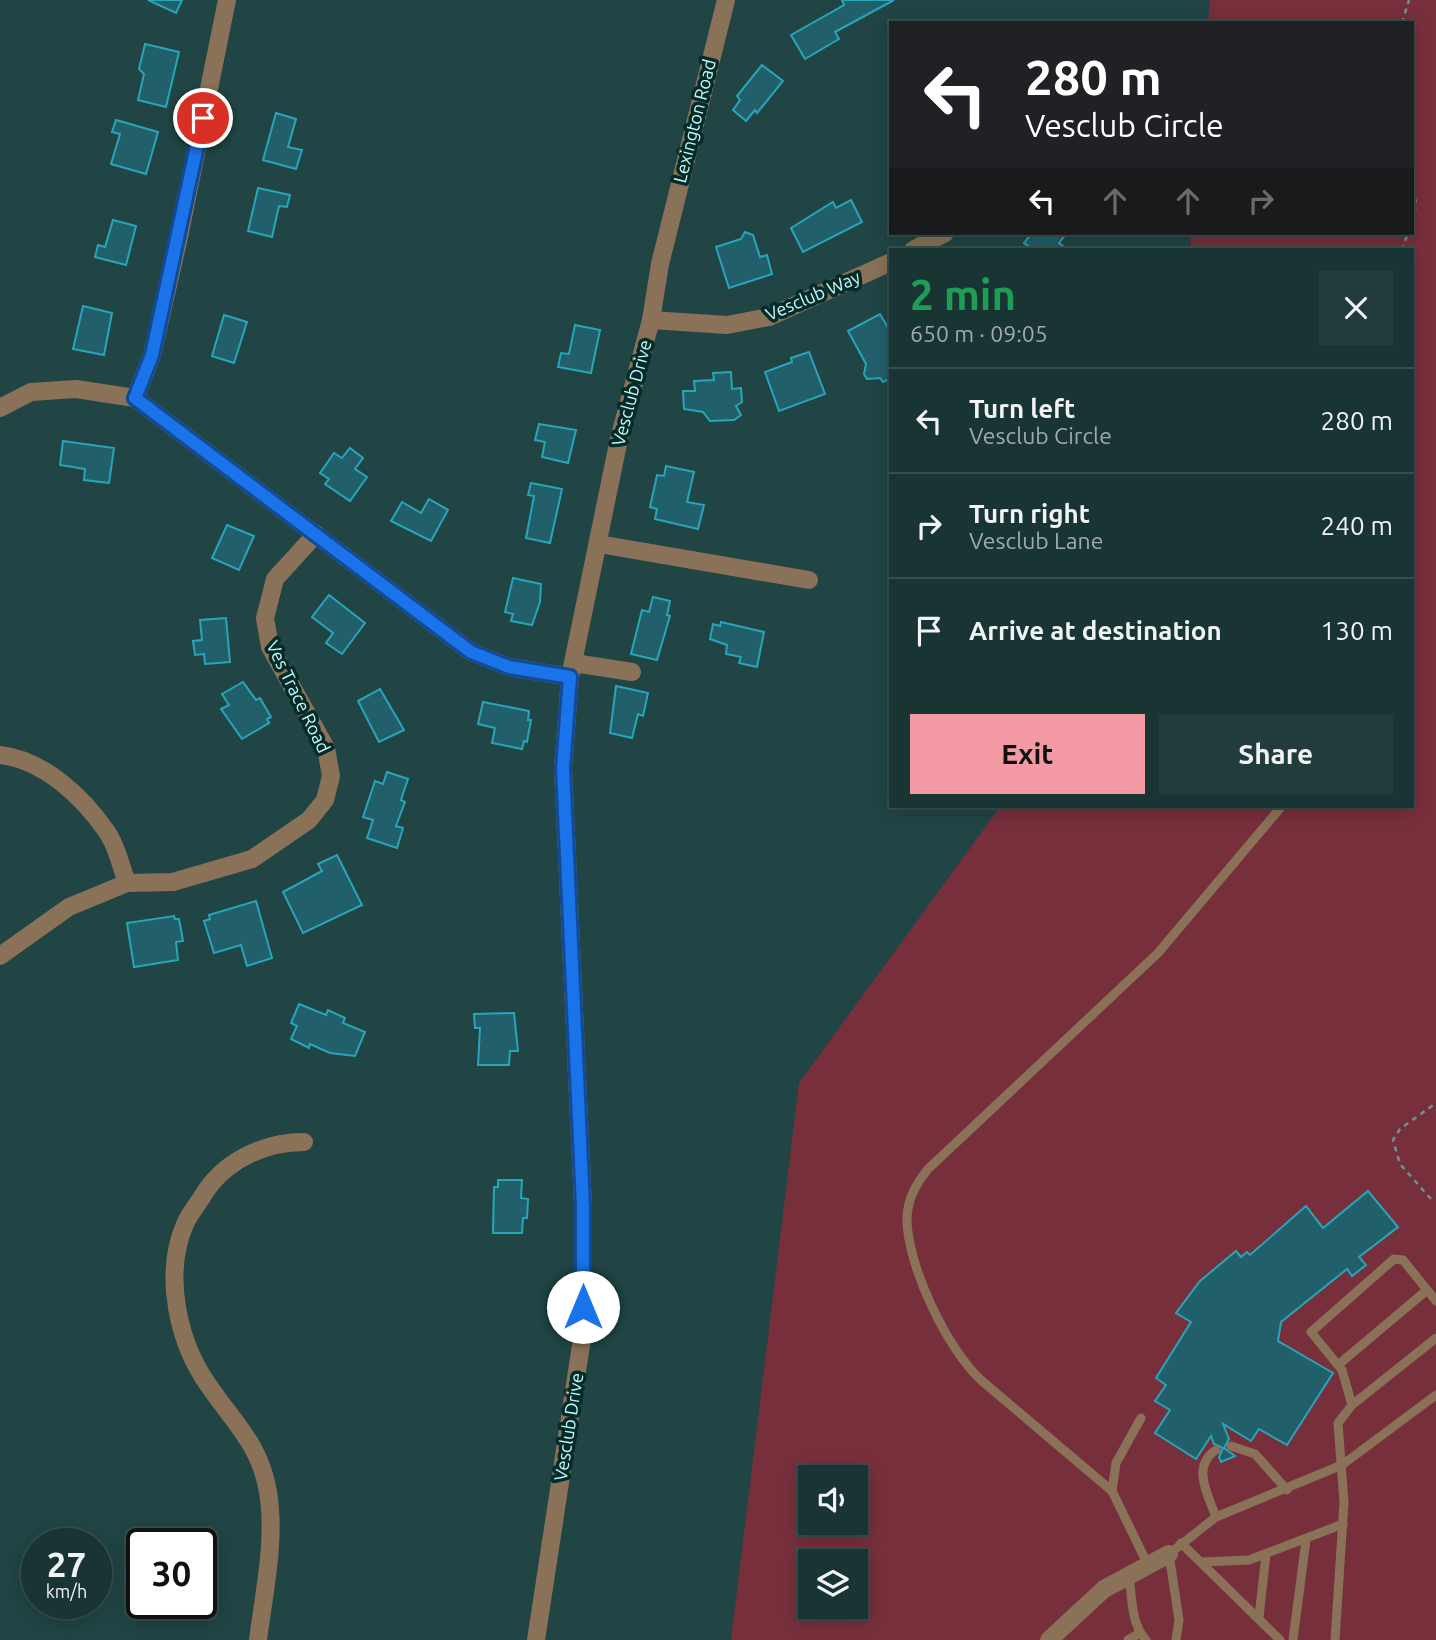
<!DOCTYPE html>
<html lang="en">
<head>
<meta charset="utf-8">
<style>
  :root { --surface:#183433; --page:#213c3b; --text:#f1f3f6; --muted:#9faaac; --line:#364f4e; --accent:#f49aa5 }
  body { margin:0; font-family:Ubuntu,sans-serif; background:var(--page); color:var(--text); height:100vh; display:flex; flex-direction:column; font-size:26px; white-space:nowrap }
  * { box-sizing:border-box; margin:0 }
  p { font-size:23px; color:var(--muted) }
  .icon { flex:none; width:38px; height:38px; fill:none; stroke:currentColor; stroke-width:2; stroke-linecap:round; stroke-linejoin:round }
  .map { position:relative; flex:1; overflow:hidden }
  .panel { position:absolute; left:889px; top:248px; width:525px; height:560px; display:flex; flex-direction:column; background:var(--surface); border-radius:0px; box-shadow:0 4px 18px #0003,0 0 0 2px var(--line) }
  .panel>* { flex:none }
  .guide { position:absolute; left:889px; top:21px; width:525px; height:214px; border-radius:0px; box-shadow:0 4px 18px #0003,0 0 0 2px var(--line); background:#202124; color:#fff; overflow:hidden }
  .buttons { position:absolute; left:798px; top:1465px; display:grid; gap:14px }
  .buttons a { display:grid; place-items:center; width:70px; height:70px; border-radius:0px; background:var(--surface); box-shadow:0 4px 18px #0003,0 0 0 2px var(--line); font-size:35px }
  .speed { position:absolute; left:21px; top:1528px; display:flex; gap:14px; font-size:35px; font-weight:700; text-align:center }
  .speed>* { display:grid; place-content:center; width:91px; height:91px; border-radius:50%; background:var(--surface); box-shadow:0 4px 18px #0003,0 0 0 2px var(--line); line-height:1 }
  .speed small { font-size:18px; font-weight:400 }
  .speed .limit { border:4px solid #111; border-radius:10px; background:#fff; color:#111 }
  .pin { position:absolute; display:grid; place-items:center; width:60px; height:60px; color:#fff; margin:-30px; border:4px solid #fff; border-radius:50%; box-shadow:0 2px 7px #0007 }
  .me { position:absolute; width:77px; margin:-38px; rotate:0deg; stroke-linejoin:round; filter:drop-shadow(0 0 5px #0008) }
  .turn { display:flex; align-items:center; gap:24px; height:147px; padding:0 21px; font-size:32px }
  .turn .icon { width:91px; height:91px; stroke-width:2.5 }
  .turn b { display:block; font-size:49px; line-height:60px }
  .lanes { display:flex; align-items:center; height:66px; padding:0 21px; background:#0003; justify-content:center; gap:35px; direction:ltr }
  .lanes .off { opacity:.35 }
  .round { display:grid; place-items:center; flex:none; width:74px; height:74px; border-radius:0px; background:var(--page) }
  .head { display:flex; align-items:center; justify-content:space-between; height:119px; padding:0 21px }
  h1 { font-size:42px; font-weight:600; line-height:52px; color:#1e9e55 }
  .cta { display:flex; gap:14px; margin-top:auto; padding:14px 21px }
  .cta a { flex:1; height:80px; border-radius:0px; background:var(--accent); color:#111; font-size:28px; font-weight:600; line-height:80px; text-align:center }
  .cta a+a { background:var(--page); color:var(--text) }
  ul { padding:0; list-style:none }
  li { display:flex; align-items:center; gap:21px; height:105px; padding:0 21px; border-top:2px solid var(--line) }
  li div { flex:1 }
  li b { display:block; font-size:26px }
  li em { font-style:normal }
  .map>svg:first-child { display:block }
  .green { fill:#782f3c; fill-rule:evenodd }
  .building { fill:#215f6a; stroke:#29a5ba; stroke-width:2 }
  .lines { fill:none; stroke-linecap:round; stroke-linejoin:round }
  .path { stroke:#699593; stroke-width:2.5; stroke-dasharray:5 5; stroke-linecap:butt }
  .lane { stroke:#897257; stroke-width:9 }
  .street { stroke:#897257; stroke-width:18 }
  .route-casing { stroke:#114b97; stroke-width:18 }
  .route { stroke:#1a73e8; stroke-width:12 }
  .labels { text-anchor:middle; stroke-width:7; stroke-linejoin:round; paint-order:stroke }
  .street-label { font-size:18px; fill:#c6fbf7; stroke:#032b2a }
</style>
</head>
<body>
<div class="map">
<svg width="1436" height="1640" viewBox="0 0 1436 1640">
  <rect width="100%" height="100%" fill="#204544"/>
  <path class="green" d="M1210,0h226v1640h-705l68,-557 201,-276h412v-557h-222l1,-17h221v-210h-204zM810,1477h46v45h-46zM810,1561h46v45h-46z"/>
  <g class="building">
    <path d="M148,0h34l-6,13z"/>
    <path d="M842,0h52l-59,32 4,7 -34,20 -14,-24 53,-30z"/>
    <path d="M145,44l34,8 -13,55 -28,-7 6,-26 -5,-5z"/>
    <path d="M762,65l21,16 -26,32 -2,-3 -9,11 -13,-11 7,-10 -3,-4z"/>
    <path d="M276,113l20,6 -8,28 14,3 -6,19 -33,-9z"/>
    <path d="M116,120l42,12 -12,42 -35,-10 9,-30 -8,-2z"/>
    <path d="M258,188l32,7 -3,12 -8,-1 -7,31 -24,-6z"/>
    <path d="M851,200l11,22 -59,30 -12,-24 42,-26 3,6z"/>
    <path d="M113,220l23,6 -10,39 -31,-8 3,-12 7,2z"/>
    <path d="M745,232l8,3 7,22 7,-2 5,19 -43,14 -13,-41 25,-8z"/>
    <path d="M1032,233h35l-8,10 9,7h-34l-10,-7z"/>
    <path d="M83,306l29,7 -8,42 -31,-6z"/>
    <path d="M880,314l11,19v45l-8,4 -3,-4 -13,1 -3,-5 2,-10 -18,-33z"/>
    <path d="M224,315l23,7 -13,41 -22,-7z"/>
    <path d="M575,325l25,5 -9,43 -33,-6 3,-14 8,1z"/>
    <path d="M809,352l16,42 -46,17 -14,-39 27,-10 -1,-4z"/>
    <path d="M731,372l1,17 9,-1 1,14 -6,4 5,9 -7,5 -24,1 -7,-9 -19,-3 -1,-18h12l-1,-10 20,-1 -1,-7z"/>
    <path d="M539,424l37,6 -8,33 -26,-6 3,-15 -10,-2z"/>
    <path d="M63,441l51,7 -5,35 -25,-3 1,-11 -25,-4z"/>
    <path d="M350,448l13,10 -8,11 12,8 -17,24 -25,-17 4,-5 -9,-6 14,-20 8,5z"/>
    <path d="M666,466l28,6 -7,30 17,3 -6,24 -43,-10 2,-10 -7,-2 7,-32 7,1z"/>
    <path d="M531,483l31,6 -12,54 -24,-5 8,-42 -6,-1z"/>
    <path d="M429,499l19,11 -17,31 -40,-20 11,-19 19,11z"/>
    <path d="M227,525l27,11 -15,34 -27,-12z"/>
    <path d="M513,578l28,6 -1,18 -8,23 -21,-4 2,-7 -8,-2z"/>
    <path d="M329,595l36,28 -23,31 -16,-11 7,-10 -21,-16z"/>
    <path d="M653,597l17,4 -3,14 3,1 -13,44 -26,-6 11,-44 7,2z"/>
    <path d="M226,618l4,44 -25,2 -1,-10 -9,1 -2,-14 9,-1 -2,-20z"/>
    <path d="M721,622l43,10 -7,35 -18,-4 2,-6 -15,-3 1,-9 -17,-6 3,-15 7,2z"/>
    <path d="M243,682l13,18 4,-2 11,19 -4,2 2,4 -27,16 -21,-30 8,-4 -7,-11z"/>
    <path d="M616,686l32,7 -5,23 -5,-2 -6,24 -22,-5z"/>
    <path d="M380,689l24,41 -25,12 -21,-41z"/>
    <path d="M483,702l46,9 -1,9h3l-4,22 -3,-1 -2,8 -30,-6 3,-15 -17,-4z"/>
    <path d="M387,772l21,7 -7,21 4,2 -9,24 7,2 -6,20 -30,-10 6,-18 -10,-3 12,-36 8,3z"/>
    <path d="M337,855l25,50 -59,28 -20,-41 39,-21 -4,-7z"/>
    <path d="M256,901l16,57 -25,8 -6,-21 -27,8 -10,-32 6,-2 -1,-4z"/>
    <path d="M174,916l1,3h4l4,22 -7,1 2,18 -44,7 -7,-44z"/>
    <path d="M299,1004l27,11 2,-5 17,8 -2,5 22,9 -10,24 -25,-3 -20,-9 -1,4 -18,-9 6,-13 -6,-3z"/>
    <path d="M514,1013l4,38h-8l-1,14h-31l2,-37h-5l-1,-14z"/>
    <path d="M498,1180h24l-1,18 7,1 -1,19h-4l-1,15h-29l1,-46h4z"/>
    <path d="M1368,1191l30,36 -39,30 7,8 -14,11 -5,-7 -66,53 -3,19 55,32 -46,72 -28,-16 -8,12 -28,-17 6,15 -5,9 11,8 -14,6 -2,-5 4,-9 -9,-4 -3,-8 -15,23 -41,-26 15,-23 -15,-9 11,-16 -10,-7 35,-56 -15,-9 24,-32 36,-30 5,6 6,-5 3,3 56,-49 17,22z"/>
  </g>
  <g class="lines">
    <g class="path">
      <path d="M1402,23l7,-23"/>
      <path d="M1412,178l4,27 -4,16"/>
      <path d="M1402,250l6,-17"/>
      <path d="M1431,1199l-31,-35 -7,-24 7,-11 36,-26"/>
    </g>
    <g class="lane">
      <path d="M1338,1365l89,-75"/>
      <path d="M1352,1405l84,-67"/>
      <path d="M1231,1446l24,8 32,36"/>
      <path d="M1216,1450c-25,16 -8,45 0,67"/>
      <path d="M1112,1491l4,-28 25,-45"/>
      <path d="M1181,1543l99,97"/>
      <path d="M1203,1562l46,-2 94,-36"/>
      <path d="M1148,1565l-36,-74 -130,-110c-34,-30 -76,-117 -75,-164 1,-19 9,-33 21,-48l230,-216 123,-146"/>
      <path d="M1129,1575c3,22 2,49 17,65"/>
      <path d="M1259,1617l7,-63"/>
      <path d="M1128,1640l12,-7"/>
      <path d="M1176,1640l3,-20 -10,-66 47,-37 126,-52 94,-70"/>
      <path d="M1293,1640l13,-100"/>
      <path d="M1335,1640l9,-138 -6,-79 14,-18 -10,-35 -31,-38 83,-73 9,1 33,41"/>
    </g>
    <g class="street">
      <path d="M913,250l32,-17"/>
      <path d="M651,320l76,5 42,-8 122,-55"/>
      <path d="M135,398l17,-43 27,-118 48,-237"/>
      <path d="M0,408l31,-16 45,-3 59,9 336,254 38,15 61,10"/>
      <path d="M599,544l210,36"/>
      <path d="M574,663l58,9"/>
      <path d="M0,755c44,5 83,42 107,77 10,14 14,35 20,51"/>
      <path d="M0,956l69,-49 58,-24 46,-1 79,-23 57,-39 16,-20 6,-24 -5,-28 -56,-101 -5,-29 10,-39 41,-45"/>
      <path d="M258,1640c6,-48 18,-100 10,-148 -8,-48 -34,-69 -59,-106 -31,-43 -46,-111 -24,-162 4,-9 11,-18 17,-27 21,-36 62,-55 102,-55"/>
      <path d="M536,1640l47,-308v-126l-20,-438 7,-91 49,-238 32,-119 9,-56 66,-264"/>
      <path d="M1049,1640l55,-51 65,-35"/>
    </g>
  </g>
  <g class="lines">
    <defs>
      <path id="route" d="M203,118l-51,237 -17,43 336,254 38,15 61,10 -7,91 20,438v101"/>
    </defs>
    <use href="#route" class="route-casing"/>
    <use href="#route" class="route"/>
  </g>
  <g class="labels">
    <g class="street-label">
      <text transform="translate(695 121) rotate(-76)" y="6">Lexington Road</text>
      <text transform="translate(813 296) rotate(-23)" y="6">Vesclub Way</text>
      <text transform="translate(632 393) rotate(-75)" y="6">Vesclub Drive</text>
      <text transform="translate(298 697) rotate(64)" y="6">Ves Trace Road</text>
      <text transform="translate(569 1427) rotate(-81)" y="6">Vesclub Drive</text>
    </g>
  </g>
</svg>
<div class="buttons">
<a><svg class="icon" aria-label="sound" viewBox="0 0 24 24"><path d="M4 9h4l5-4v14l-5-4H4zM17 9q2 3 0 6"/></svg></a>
<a><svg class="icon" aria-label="layers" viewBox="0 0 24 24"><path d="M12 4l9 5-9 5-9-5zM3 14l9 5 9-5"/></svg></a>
</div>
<div class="speed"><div>27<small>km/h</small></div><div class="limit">30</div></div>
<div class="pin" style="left:203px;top:118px;background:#d93025"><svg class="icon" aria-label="arrive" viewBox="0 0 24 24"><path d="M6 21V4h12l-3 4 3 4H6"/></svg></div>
<svg class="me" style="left:583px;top:1307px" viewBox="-20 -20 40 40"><circle r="19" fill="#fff"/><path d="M0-13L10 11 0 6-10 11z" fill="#1a73e8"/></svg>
<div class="guide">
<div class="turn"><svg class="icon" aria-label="left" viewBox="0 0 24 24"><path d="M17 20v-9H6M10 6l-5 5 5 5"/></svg><div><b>280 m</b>Vesclub Circle</div></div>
<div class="lanes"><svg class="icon" aria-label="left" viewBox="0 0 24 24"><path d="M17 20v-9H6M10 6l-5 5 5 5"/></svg><svg class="icon off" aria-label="ahead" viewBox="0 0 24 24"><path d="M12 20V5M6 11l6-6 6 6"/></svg><svg class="icon off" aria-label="ahead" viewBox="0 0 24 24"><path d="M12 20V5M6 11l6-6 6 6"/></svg><svg class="icon off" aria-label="right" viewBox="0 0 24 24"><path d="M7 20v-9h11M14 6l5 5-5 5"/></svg></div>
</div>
<section class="panel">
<div class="head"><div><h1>2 min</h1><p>650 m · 09:05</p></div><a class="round"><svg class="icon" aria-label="close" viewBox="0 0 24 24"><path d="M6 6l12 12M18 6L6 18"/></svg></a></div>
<ul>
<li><svg class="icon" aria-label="left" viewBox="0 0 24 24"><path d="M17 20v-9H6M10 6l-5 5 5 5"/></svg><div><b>Turn left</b><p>Vesclub Circle</p></div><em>280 m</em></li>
<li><svg class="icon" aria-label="right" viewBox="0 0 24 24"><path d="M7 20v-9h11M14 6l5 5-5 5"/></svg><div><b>Turn right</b><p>Vesclub Lane</p></div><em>240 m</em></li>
<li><svg class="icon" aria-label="arrive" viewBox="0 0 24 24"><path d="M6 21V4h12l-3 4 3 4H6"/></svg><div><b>Arrive at destination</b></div><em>130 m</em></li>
</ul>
<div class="cta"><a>Exit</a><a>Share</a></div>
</section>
</div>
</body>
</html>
